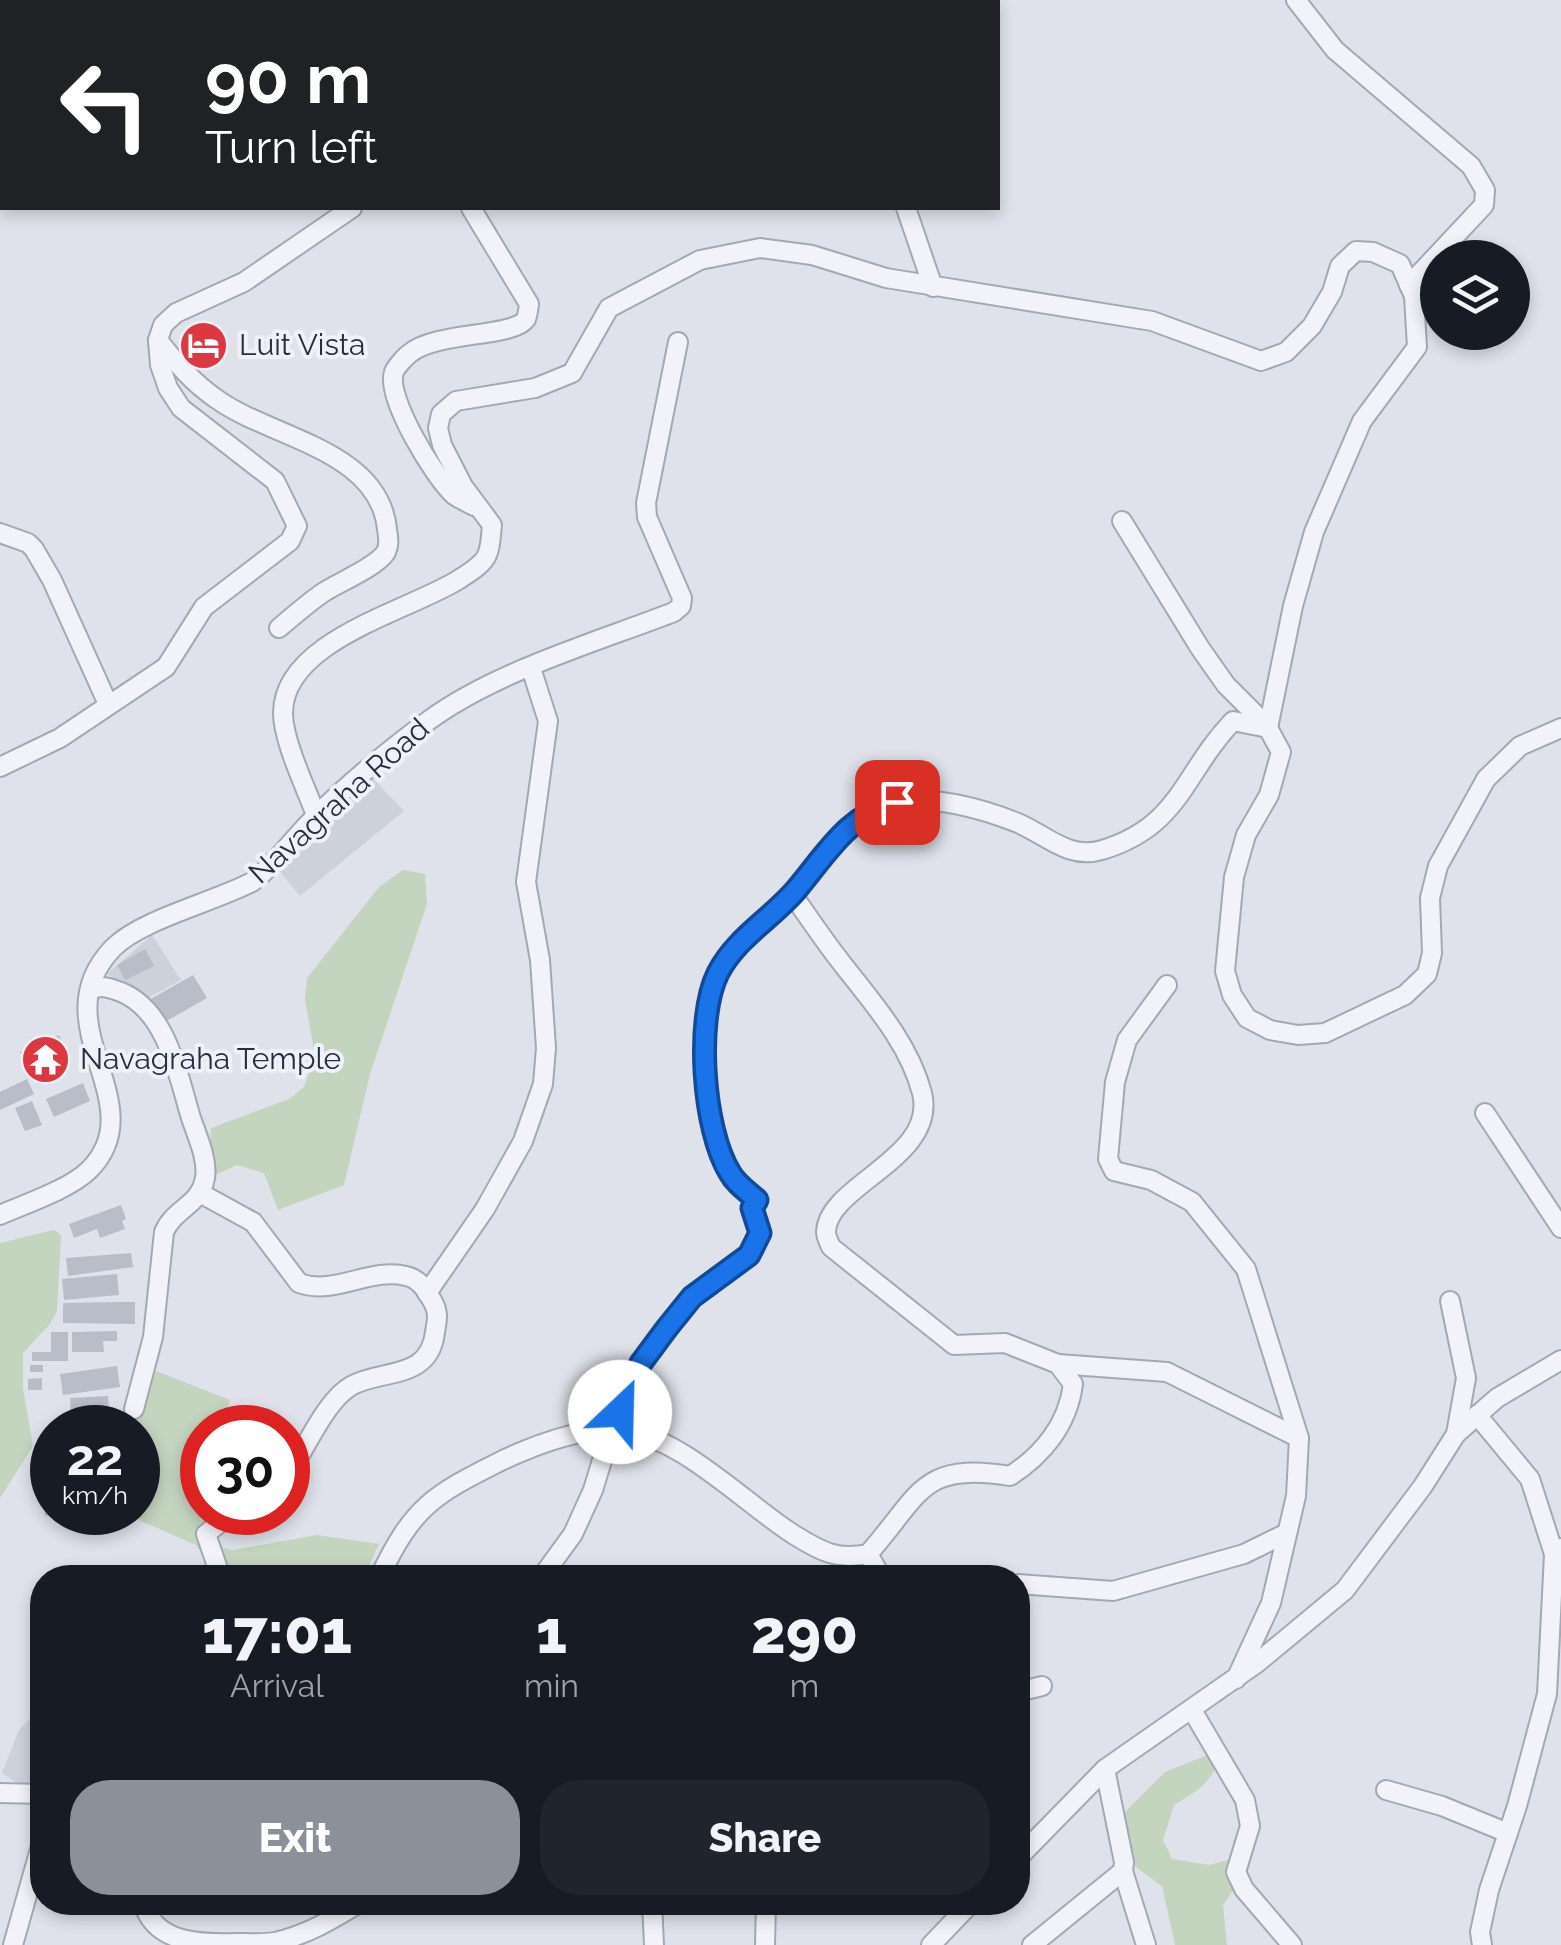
<!DOCTYPE html>
<html lang="en">
<head>
<meta charset="utf-8">
<style>
  :root { --surface:#171b24; --page:#20242c; --text:#f1f3f6; --muted:#9ea1a6; --accent:#8c9099 }
  body { margin:0; font-family:Raleway,sans-serif; background:var(--page); color:var(--text); height:100vh; display:flex; flex-direction:column; font-size:38px; white-space:nowrap }
  * { box-sizing:border-box; margin:0 }
  p { font-size:32px; color:var(--muted) }
  .icon { flex:none; width:55px; height:55px; fill:none; stroke:currentColor; stroke-width:2; stroke-linecap:round; stroke-linejoin:round }
  .map { position:relative; flex:1; overflow:hidden }
  .drawer { position:absolute; left:30px; top:1565px; width:1000px; height:350px; display:flex; flex-direction:column; background:var(--surface); border-radius:40px; box-shadow:0 5px 15px #0003 }
  .drawer>* { flex:none }
  .hud { position:absolute; left:0px; top:0px; width:1000px; height:210px; box-shadow:0 5px 15px #0003; background:#202124; color:#fff; overflow:hidden }
  .buttons { position:absolute; left:1420px; top:240px; display:grid; gap:20px }
  .buttons a { display:grid; place-items:center; width:110px; height:110px; border-radius:50%; background:var(--surface); box-shadow:0 5px 15px #0003; font-size:50px }
  .speed { position:absolute; left:30px; top:1405px; display:flex; gap:20px; font-size:50px; font-weight:700; text-align:center }
  .speed>* { display:grid; place-content:center; width:130px; height:130px; border-radius:50%; background:var(--surface); box-shadow:0 5px 15px #0003; line-height:1 }
  .speed small { font-size:25px; font-weight:400 }
  .speed .limit { border:15px solid #d22; background:#fff; color:#111 }
  .pin { position:absolute; display:grid; place-items:center; width:85px; height:85px; color:#fff; margin:-42px; border-radius:20px; box-shadow:0 5px 15px #0006 }
  .me { position:absolute; width:110px; margin:-55px; rotate:24deg; stroke-linejoin:round; filter:drop-shadow(0 0 8px #0008) }
  .turn { display:flex; align-items:center; gap:35px; height:210px; padding:0 40px; font-size:45px }
  .turn .icon { width:130px; height:130px; stroke-width:2.5 }
  .turn b { display:block; font-size:70px; line-height:85px }
  .eta { display:flex; justify-content:space-evenly; align-items:center; height:170px; text-align:center }
  .eta b { font-size:60px; font-weight:800; line-height:70px }
  .action { display:flex; gap:20px; margin-top:auto; padding:20px 40px }
  .action a { flex:1; height:115px; border-radius:40px; background:var(--accent); color:#fff; font-size:40px; font-weight:800; line-height:115px; text-align:center }
  .action a+a { background:var(--page); color:var(--text) }
  .map>svg:first-child { display:block }
  .built { fill:#cdd1dc }
  .green { fill:#c3d4bf }
  .building { fill:#b9bdca }
  .lines { fill:none; stroke-linecap:round; stroke-linejoin:round }
  .minor-casing { stroke:#a4a8b4; stroke-width:22 }
  .minor { stroke:#f2f3f8; stroke-width:18 }
  .route-casing { stroke:#114b97; stroke-width:25 }
  .route { stroke:#1a73e8; stroke-width:18 }
  .labels { text-anchor:middle; stroke-width:8; stroke-linejoin:round; paint-order:stroke }
  .poi-label { font-size:30px; fill:#262e42; stroke:#eff1f7; text-anchor:start }
  .street-label { font-size:30px; fill:#262e42; stroke:#eff1f7 }
</style>
</head>
<body>
<div class="map">
<svg width="1561" height="1945" viewBox="0 0 1561 1945">
  <rect width="100%" height="100%" fill="#dfe2ea"/>
  <g class="built">
    <path d="M362,767l42,44 -104,85 -31,-38z"/>
    <path d="M152,935l29,45 -35,19 -39,-25z"/>
    <path d="M42,1707v94l-40,-28 17,-43z"/>
  </g>
  <g class="green">
    <path d="M403,870l22,4 2,30 -57,170 -26,111 -66,25 -14,-37 -27,-8 -28,13 2,-50 78,-29 15,-12 11,-31 -10,-57 2,-21 72,-91z"/>
    <path d="M54,1230l7,5 -4,76 -7,13 -27,29v35l10,58 -33,52v-255z"/>
    <path d="M151,1369l79,31 -8,25 8,2 -28,1v84l33,1 -26,31 24,6 84,-15 62,9 -12,26 10,7h-164l2,-5 -19,-27 -71,-31 13,-2v-84l-4,-1 5,-27z"/>
    <path d="M1220,1750c-3,29 -22,41 -46,55l-11,35 9,19 37,6 19,-5 6,29 -11,16 4,40h-52l-13,-59c-28,-20 -40,-27 -50,-61l53,-53z"/>
  </g>
  <g class="building">
    <path d="M145,949l9,17 -29,14 -8,-15z"/>
    <path d="M193,975l14,23 -44,25 -14,-23z"/>
    <path d="M59,1035l10,22 -39,18 -10,-23z"/>
    <path d="M27,1079l7,15 -34,16v-18z"/>
    <path d="M83,1083l7,18 -36,16 -8,-18z"/>
    <path d="M32,1101l10,24 -17,6 -10,-23z"/>
    <path d="M121,1205l5,14 -4,2 3,8 -25,9 -3,-9 -23,9 -5,-14z"/>
    <path d="M131,1253l2,14 -65,9 -2,-18z"/>
    <path d="M117,1274l2,21 -55,5 -2,-21z"/>
    <path d="M118,1302h17v22l-72,-1v-20z"/>
    <path d="M117,1331v10h-14l1,11h-32v-20z"/>
    <path d="M51,1332h17v29h-36v-9h19z"/>
    <rect x="30" y="1365" width="13" height="7"/>
    <path d="M117,1366l3,21 -57,8 -3,-21z"/>
    <path d="M42,1378v12h-14v-11z"/>
    <path d="M108,1396l1,17 -38,1 -1,-16z"/>
    <path d="M38,1460l14,2v27l-16,-2z"/>
    <path d="M44,1493h8v22l-7,1z"/>
  </g>
  <g class="lines">
    <defs>
      <g id="minor">
        <path d="M241,0l3,2"/>
        <path d="M312,0v2"/>
        <path d="M522,0l4,2"/>
        <path d="M1296,0l39,50 136,116 14,24 -1,15 -75,80"/>
        <path d="M415,2v-2"/>
        <path d="M759,2l2,-2"/>
        <path d="M0,43h2"/>
        <path d="M0,127h2"/>
        <path d="M471,208l58,96c0,2 -2,13 -3,15 -13,19 -91,12 -117,35 -4,3 -13,13 -15,18 -9,25 41,106 60,123 6,4 14,8 20,11"/>
        <path d="M906,208l27,79"/>
        <path d="M158,340c18,23 35,43 60,60 54,38 161,50 169,129 1,8 3,15 -1,23 -9,15 -49,31 -65,42 -14,10 -28,22 -42,34"/>
        <path d="M1122,521l78,127 26,37 42,42"/>
        <path d="M0,533l28,10 6,6 18,31 56,124"/>
        <path d="M0,767l60,-29 106,-71 38,-60 86,-66 7,-15 -22,-45 -94,-73 -13,-20 -8,-23 -2,-25 5,-15 13,-12 68,-31 108,-74"/>
        <path d="M316,815c-10,-27 -33,-74 -33,-102 0,-72 125,-102 175,-133 9,-6 25,-15 29,-25 4,-8 4,-22 5,-30l-29,-39 -21,-41 -4,-17 3,-14 15,-13 79,-13 37,-15 37,-65 91,-48 60,-12 52,7 74,23 266,43 109,40 25,-9 26,-26 20,-34 8,-26 16,-15 17,1 27,12 14,32 3,51 -55,74 -48,111 -21,74 -25,122"/>
        <path d="M1167,985l-40,55 -12,42 -7,77 6,12 37,9 41,22 54,67 53,169 -3,58 -25,107 -35,76"/>
        <path d="M91,989c12,-4 18,-1 30,3 46,19 57,83 70,126 6,18 17,41 14,60 -5,28 -30,29 -41,54l-11,105 -19,72"/>
        <path d="M1485,1113l76,115"/>
        <path d="M200,1193l53,29 46,61c35,13 72,-16 107,-7 14,3 20,14 27,26 6,11 4,18 2,30 -5,49 -55,37 -84,54 -26,15 -45,63 -63,88"/>
        <path d="M0,1215c25,-11 70,-26 89,-45 67,-67 -50,-145 24,-222 29,-29 101,-46 139,-66 25,-19 42,-45 64,-66 34,-34 73,-66 112,-95 66,-49 168,-79 246,-109l7,-6 1,-8 -35,-81 -1,-14 32,-161"/>
        <path d="M427,1293l58,-84 38,-68 20,-57 3,-36 -6,-88 -14,-78 22,-161 -17,-53"/>
        <path d="M1450,1301l16,77 -10,56"/>
        <path d="M1058,1364l109,8 132,66"/>
        <path d="M1477,1415l53,64 24,75"/>
        <path d="M868,1554l14,24"/>
        <path d="M221,1578l-15,-44 27,-22"/>
        <path d="M379,1578c34,-72 54,-83 124,-118 34,-16 79,-33 117,-30 60,5 126,75 176,106 26,16 41,24 72,18 52,-58 52,-93 142,-78 33,-21 58,-52 63,-92l-15,-20 -53,-21 -51,2 -123,-98c-2,-5 -5,-10 -5,-15 1,-47 112,-74 96,-139 -14,-53 -53,-94 -85,-136 -16,-21 -30,-42 -45,-63"/>
        <path d="M541,1578l32,-44 20,-44 18,-59 30,-68 51,-66 57,-42 12,-22 -9,-25 5,-9c-10,-7 -21,-15 -27,-25 -27,-45 -36,-160 -9,-205 20,-33 53,-54 77,-83 27,-33 51,-72 95,-83 38,-9 90,6 125,20 28,12 51,37 84,27 79,-24 81,-77 131,-129l35,7 13,24 -12,43 -23,40 -12,42 -9,94 7,24 15,23 23,12 28,5 27,-2 80,-38 22,-21 5,-21 -2,-55 8,-32 48,-87 34,-33 41,-18"/>
        <path d="M1018,1584l95,7 131,-37 43,-21"/>
        <path d="M1018,1692l24,-6"/>
        <path d="M1192,1710l53,90 5,26 -14,46 8,17 48,56"/>
        <path d="M1386,1790l56,16 66,27"/>
        <path d="M0,1793l42,1"/>
        <path d="M1018,1858l87,-89 152,-106 88,-73 78,-104 33,-52 41,-36 64,-38"/>
        <path d="M1123,1871l23,74"/>
        <path d="M143,1902c11,42 58,42 92,41 13,0 28,1 40,-1 32,-7 58,-23 86,-40"/>
        <path d="M652,1902l2,43"/>
        <path d="M13,1945l29,-103"/>
        <path d="M765,1945l1,-43"/>
        <path d="M931,1945l41,-43"/>
        <path d="M1032,1945l91,-74 1,-9 -19,-93"/>
        <path d="M1482,1945l-2,-13 9,-42 28,-84 30,-112 7,-140 7,-6"/>
      </g>
    </defs>
    <use href="#minor" class="minor-casing"/>
    <use href="#minor" class="minor"/>
  </g>
  <g class="lines">
    <defs>
      <path id="route" d="M620,1412l21,-49 26,-35 25,-31 57,-42 11,-22 -8,-25 5,-8c-10,-9 -21,-16 -27,-27 -27,-43 -35,-154 -12,-200 18,-35 53,-54 78,-83 32,-38 51,-74 101,-88"/>
    </defs>
    <use href="#route" class="route-casing"/>
    <use href="#route" class="route"/>
  </g>
  <defs>
    <symbol id="hotel-disc" viewBox="-11 -11 22 22"><circle r="9.5" fill="#db3841" stroke="#eff1f7"/><path d="M-6-4.5h1.5V1H6V5H4.5V3h-9V5H-6ZM-4 0a1.8 1.8 0 1 1 3.6 0ZM.5 0V-2.5h3Q6-2.5 6 0Z" fill="#fff"/></symbol>
    <symbol id="temple-disc" viewBox="-11 -11 22 22"><circle r="9.5" fill="#db3841" stroke="#eff1f7"/><path d="M0-6L5-2H3V0L6.5 2.5H4V6H1.5V3h-3V6H-4V2.5H-6.5L-3 0V-2H-5Z" fill="#fff"/></symbol>
  </defs>
  <g fill-rule="evenodd">
    <use href="#hotel-disc" x="176" y="318" width="55" height="55"/>
    <use href="#temple-disc" x="18" y="1032" width="55" height="55"/>
  </g>
  <g class="labels">
    <g class="poi-label">
      <text x="239" y="355">Luit Vista</text>
      <text x="80" y="1069">Navagraha Temple</text>
    </g>
    <g class="street-label">
      <text transform="translate(339 801) rotate(-42)" y="10">Navagraha Road</text>
    </g>
  </g>
</svg>
<div class="buttons">
<a><svg class="icon" aria-label="layers" viewBox="0 0 24 24"><path d="M12 4l9 5-9 5-9-5zM3 14l9 5 9-5"/></svg></a>
</div>
<div class="speed"><div>22<small>km/h</small></div><div class="limit">30</div></div>
<div class="pin" style="left:897px;top:802px;background:#d93025"><svg class="icon" aria-label="arrive" viewBox="0 0 24 24"><path d="M6 21V4h12l-3 4 3 4H6"/></svg></div>
<svg class="me" style="left:620px;top:1412px" viewBox="-20 -20 40 40"><circle r="19" fill="#fff"/><path d="M0-13L10 11 0 6-10 11z" fill="#1a73e8"/></svg>
<div class="hud">
<div class="turn"><svg class="icon" aria-label="left" viewBox="0 0 24 24"><path d="M17 20v-9H6M10 6l-5 5 5 5"/></svg><div><b>90 m</b>Turn left</div></div>
</div>
<section class="drawer">
<div class="eta">
<div><b>17:01</b><p>Arrival</p></div>
<div><b>1</b><p>min</p></div>
<div><b>290</b><p>m</p></div>
</div>
<div class="action"><a>Exit</a><a>Share</a></div>
</section>
</div>
</body>
</html>
